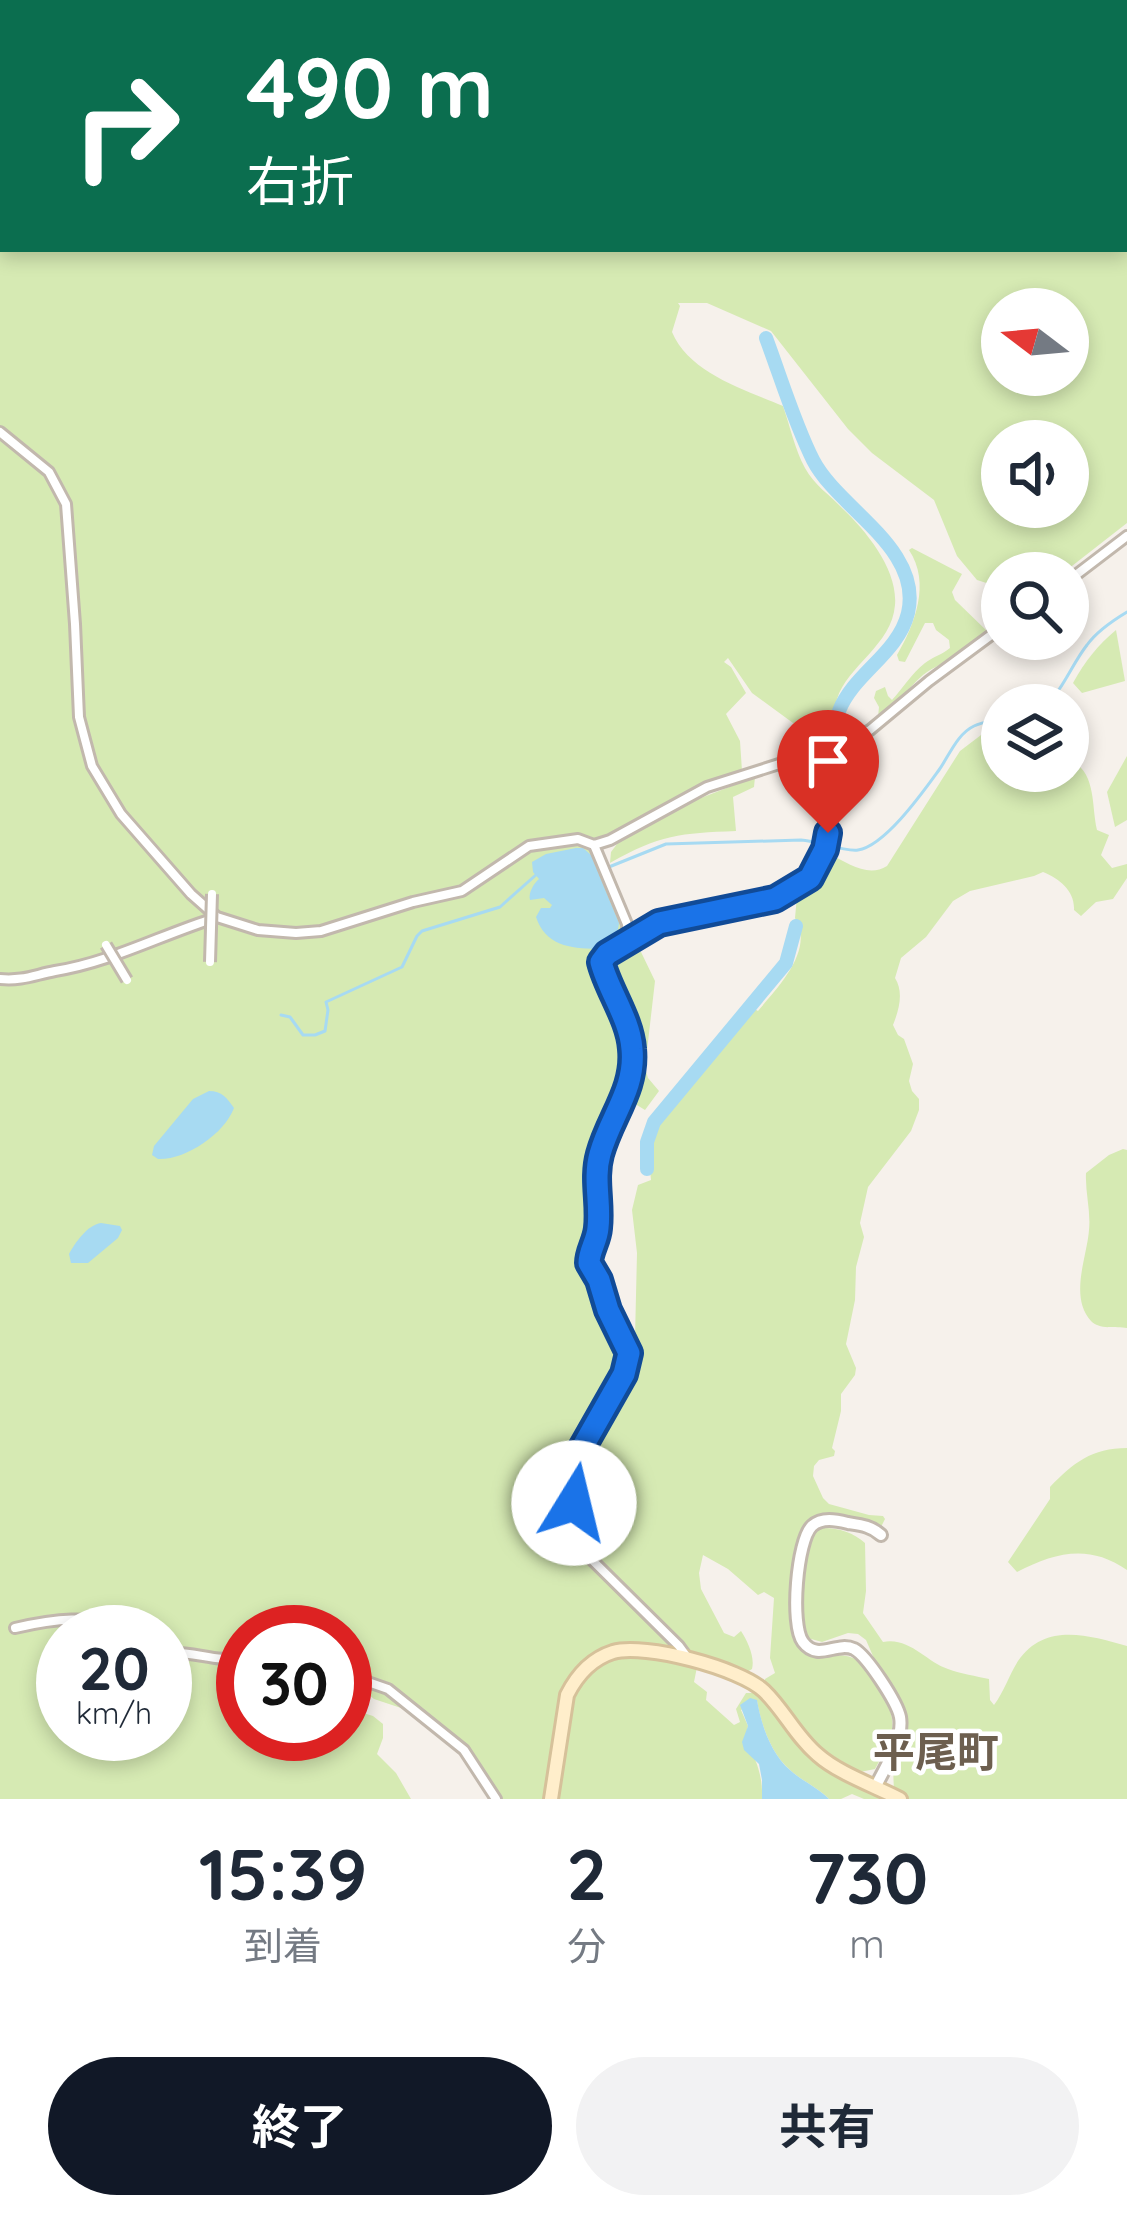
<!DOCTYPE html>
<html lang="ja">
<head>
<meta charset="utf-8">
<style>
  :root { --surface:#fff; --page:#f2f2f3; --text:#1f2937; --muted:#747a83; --accent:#111827 }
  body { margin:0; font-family:Quicksand,"Noto Sans JP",sans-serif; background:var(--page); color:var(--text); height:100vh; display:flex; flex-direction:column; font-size:45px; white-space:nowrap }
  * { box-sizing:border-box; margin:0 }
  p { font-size:39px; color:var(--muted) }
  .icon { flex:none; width:66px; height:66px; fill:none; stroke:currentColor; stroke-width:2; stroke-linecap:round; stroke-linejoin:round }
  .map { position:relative; height:1799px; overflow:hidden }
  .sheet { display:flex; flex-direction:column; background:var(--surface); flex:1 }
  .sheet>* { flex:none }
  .hud { position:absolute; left:0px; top:0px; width:1128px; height:252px; box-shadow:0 6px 18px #0003; background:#0b6e4f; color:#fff; overflow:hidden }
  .needle { width:78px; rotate:286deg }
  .tools { position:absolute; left:981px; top:288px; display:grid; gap:24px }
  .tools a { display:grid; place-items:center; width:108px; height:108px; border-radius:50%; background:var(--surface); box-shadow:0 6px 18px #0003; font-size:60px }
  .speed { position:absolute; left:36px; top:1605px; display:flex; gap:24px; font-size:60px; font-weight:700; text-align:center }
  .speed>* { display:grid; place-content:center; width:156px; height:156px; border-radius:50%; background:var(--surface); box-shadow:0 6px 18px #0003; line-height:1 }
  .speed small { font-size:30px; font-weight:400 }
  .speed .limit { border:18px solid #d22; background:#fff; color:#111 }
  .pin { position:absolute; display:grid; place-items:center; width:102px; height:102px; color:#fff; margin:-123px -51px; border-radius:50% 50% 50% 0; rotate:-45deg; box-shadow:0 0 12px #0007 }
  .pin .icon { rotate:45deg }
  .me { position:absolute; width:132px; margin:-66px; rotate:9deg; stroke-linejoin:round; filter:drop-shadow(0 0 9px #0008) }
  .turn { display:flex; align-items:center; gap:42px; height:252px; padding:0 48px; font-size:54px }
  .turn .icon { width:156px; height:156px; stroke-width:2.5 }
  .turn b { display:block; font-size:84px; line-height:102px }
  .eta { display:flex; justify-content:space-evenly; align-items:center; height:204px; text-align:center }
  .eta b { font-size:72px; font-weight:700; line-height:84px }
  .primary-button { display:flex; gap:24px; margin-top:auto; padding:24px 48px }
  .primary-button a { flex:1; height:138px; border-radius:72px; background:var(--accent); color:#fff; font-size:48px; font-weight:700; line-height:138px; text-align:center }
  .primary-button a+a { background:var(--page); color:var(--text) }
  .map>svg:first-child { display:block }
  .green { fill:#d6eab3; fill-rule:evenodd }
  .water { fill:#a7daf2 }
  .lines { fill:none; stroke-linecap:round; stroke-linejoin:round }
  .stream { stroke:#a7daf2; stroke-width:3 }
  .river { stroke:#a7daf2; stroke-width:14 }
  .minor-casing { stroke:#c2b8ad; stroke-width:14 }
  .tertiary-casing { stroke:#c2b8ad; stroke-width:16 }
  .secondary-casing { stroke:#d6c19a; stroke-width:18 }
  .minor { stroke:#fff; stroke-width:8 }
  .tertiary { stroke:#fff; stroke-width:10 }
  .secondary { stroke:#ffeecb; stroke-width:12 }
  .minor-bridge-casing { stroke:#c2b8ad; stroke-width:14; stroke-linecap:butt }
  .minor-bridge { stroke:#fff; stroke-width:8 }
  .route-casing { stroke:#114b97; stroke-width:30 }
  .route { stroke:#1a73e8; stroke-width:21 }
  .labels { text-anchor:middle; stroke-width:9; stroke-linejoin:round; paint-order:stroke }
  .quarter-label { font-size:42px; font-weight:bold; fill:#6d5f4f; stroke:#fff }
</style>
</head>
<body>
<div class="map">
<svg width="1127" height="1799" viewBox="0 0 1127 1799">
  <rect width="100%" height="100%" fill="#f6f1eb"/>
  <g class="green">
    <path d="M0,0h1045l1,3h-1043v246h1122v-103l2,2v375l-64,50h-61v15l-25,-8 -20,-24 -23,-56 -62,-47 -24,-24 -77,-98 -64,-28h-29l2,3 -8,26c17,41 73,58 111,74 7,20 12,44 22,62 9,17 25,27 38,41 24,23 55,61 52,96 -3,40 -48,61 -58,94 -2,5 -1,12 -2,18l9,3 -4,19 -17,6 -71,-52 -24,-35 -4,4 7,5 15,26 -20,21 14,27 2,30 -134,66 -14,3 -1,12 33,81 -31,27 31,83 2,20 -12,38 -16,27 -10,52 2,36 -2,17 -10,23 10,18 14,39 18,28 3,16 -4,15 -46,81 -3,74 24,38 81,84 -2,4 -60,-5 -52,45 -6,27 -2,47 -6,32h-52l-19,-38 -33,-27 -17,-17 -54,-18 -17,-14 -12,-4v-49h-102v102h102v-36l12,13 16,5 10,8v14l-6,16 19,19 15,26h-411zM1002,309h66v66h-66zM1002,441h66v66h-66zM63,1632h102v102h-102z"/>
    <path d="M912,548l50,26 -10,18 3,8 33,32c-10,8 -20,18 -31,24 -11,7 -23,10 -34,19 -15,13 -25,29 -40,43l-5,-1 1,-10 -5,-9 2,-7 9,-4 3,9 4,4c11,-12 19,-26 33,-37 9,-7 17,-8 25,-15l-1,-8 -13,-10 -3,-7h-8l-20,39 -6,-1 -2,-6c18,-31 34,-72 12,-105z"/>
    <path d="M1116,630l9,51 -43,12 -9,-10c12,-22 25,-38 43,-53z"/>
    <path d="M1002,728v43h66v-12c29,12 23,45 29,71l12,5 -8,20 11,13 15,-4v14l-14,21 -17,3 -15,14 -7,-6c1,-19 -14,-31 -31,-38l-9,4 -64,15 -17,10 -27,36 -25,21 -6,20c9,14 4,32 -2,47l5,10 6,4 9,25 -4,17 3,10 7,8v11l-8,21 -43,56 -8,36 4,14 -8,30 -1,33 -9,44 10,24 -1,7 -14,19v17l-9,37 3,3 -1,5 -15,4 -5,6 -1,10 10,22 6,6 40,11 14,1 2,3 -5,10c-15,-7 -41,-20 -57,-11 -8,5 -15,15 -22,21l-9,87 4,10 18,19c13,2 27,-2 39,3 10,4 15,12 21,21 25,42 24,48 1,90l-15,3 -47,-28 -48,-62v-3l10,-6 -5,-15 4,-60 -10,-6 -6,3 -30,-26 -25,-14 -4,18 2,16 23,44 10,4 7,-6c7,11 14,26 11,38l-5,3 -55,-17 -108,-108 -4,-9 -4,-23 5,-60 51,-97 3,-20 2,-85 -5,-43 6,-25 13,-5 -3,-30 6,-23 99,-119 5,3c20,-24 57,-61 37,-93l2,-22 23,-20 9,-22c19,9 39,24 58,12l73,-115 25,-19z"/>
    <path d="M1127,756v64l-12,7 -8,-35z"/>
    <path d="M755,777l-1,10 -21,10 3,34c-55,2 -77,4 -126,32l1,-11 12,-16 65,-33z"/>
    <path d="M631,950l10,2 14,29 -10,87 3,10 11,13 -14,19 -13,-8 4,-41 -31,-96 5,-8z"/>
    <path d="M1123,1149l4,1v178c-11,-2 -28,2 -36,-7 -22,-24 -4,-64 -2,-91 2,-19 -4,-38 -3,-57l23,-18z"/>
    <path d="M1127,1448v122c-38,-26 -71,-18 -110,2l-9,-10 42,-63v-12c23,-24 42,-39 77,-39z"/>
    <path d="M824,1528c15,0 30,5 41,15l1,48 -3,22 20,29c27,-5 43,20 65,27 13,5 28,7 41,10l1,21 4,5c10,-13 15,-30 24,-44 27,-39 70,-26 109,-15v153h-220l-13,-7 -1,-25 7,-23v-39l-24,-42 -10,-23 -8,-6 -10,-1 -26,9 -18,-5c-4,-19 -3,-80 5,-98 4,-8 7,-8 15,-11z"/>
    <path d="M635,1654l62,13 -3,15 13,10 -1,8 28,25 6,-3 -4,-13 10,-16h17l28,43 25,27 64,36h-16l-12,-5 -11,5h-12c-12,-12 -27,-18 -39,-29 -19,-16 -29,-46 -33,-69l-16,9 7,16 -3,12c11,21 18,37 17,61h-206c3,-9 6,-19 7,-28 10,-59 -8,-107 72,-117z"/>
  </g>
  <g class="water">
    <path d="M576,848h7l8,7 28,68 -2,12 -20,14c-28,-1 -51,-3 -61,-32l5,-9h9l2,-3 -8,-7 -14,2c-2,-7 4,-17 9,-21l-6,-7 -1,-10 14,-8z"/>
    <path d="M209,1091c13,0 18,7 25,17 -10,26 -48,52 -76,51l-6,-4 2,-9 39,-47z"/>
    <path d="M101,1223l19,3 2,4 -4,8 -30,25h-17l-2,-9c6,-11 18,-29 32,-31z"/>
    <path d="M750,1698l7,2c4,24 14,54 33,70 12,11 27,17 39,29h-67v-19l-3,-16 -15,-14 -2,-8 6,-16 -8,-21z"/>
  </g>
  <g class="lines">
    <g class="stream">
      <path d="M1046,705c18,-17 26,-41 41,-60 10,-14 25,-24 40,-33"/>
      <path d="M599,871l67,-27 135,-4c17,1 43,12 57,10 27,-4 65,-58 81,-80 10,-14 18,-36 35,-44 8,-4 19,-5 28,-7"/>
      <path d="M281,1015l9,2 13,18h12l10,-4 3,-21 -2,-8 76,-35 15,-31 5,-5 78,-24 37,-33"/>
    </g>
    <g class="river">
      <path d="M766,338c15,40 28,84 47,122 25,49 110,88 95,153 -10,41 -54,60 -69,98"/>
      <path d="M647,1169v-27l7,-20 132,-159 10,-37"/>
    </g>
    <defs>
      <g id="minor">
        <path d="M1055,0l1,3"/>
        <path d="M1125,139l2,2"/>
        <path d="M0,432l49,40 17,32 9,120 4,93 13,49 29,48 70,80 26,23 41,13 38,3 25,-2 92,-29 49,-11 67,-45 49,-7 16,6 16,-5 97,-53 138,-44 25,-13 59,-49 73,-54"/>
        <path d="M1068,581l59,-45"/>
        <path d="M594,845l33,79 1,18"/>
        <path d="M0,979c23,2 34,-4 55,-8 56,-9 106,-36 160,-53"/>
        <path d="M15,1628c34,-8 80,-16 112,4"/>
        <path d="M165,1653c27,-3 51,10 78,5"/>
        <path d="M687,1657l-8,-11 -96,-95 -8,-21 -2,-27 5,-48 46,-81 5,-21 -21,-43 -9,-29 -10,-18 -1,-7 9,-21 2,-15 -3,-29 1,-28 10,-32 20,-39 6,-30 -1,-21 -31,-79c13,-17 36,-21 51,-36l113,-23 45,-25 18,-39 17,-96"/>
        <path d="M345,1674l43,15 76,61 32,49"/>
      </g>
      <path id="tertiary" d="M876,1786c9,-19 28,-47 24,-69 -3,-15 -33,-61 -46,-68 -18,-8 -36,13 -51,-7 -13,-17 -6,-102 9,-116 10,-9 24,-6 36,-3 13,2 23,3 33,12"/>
      <path id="secondary" d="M551,1799l16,-104c10,-20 24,-36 46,-43 32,-9 127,16 151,39 20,19 32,46 54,64 20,18 57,31 82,44"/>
    </defs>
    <use href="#minor" class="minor-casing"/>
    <use href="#tertiary" class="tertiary-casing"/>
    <use href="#secondary" class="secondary-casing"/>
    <use href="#minor" class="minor"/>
    <use href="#tertiary" class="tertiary"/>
    <use href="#secondary" class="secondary"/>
    <defs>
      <g id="minor-bridge">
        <path d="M106,945l21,35"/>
        <path d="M210,962l2,-68"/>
      </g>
    </defs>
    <use href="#minor-bridge" class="minor-bridge-casing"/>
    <use href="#minor-bridge" class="minor-bridge"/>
  </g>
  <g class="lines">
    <defs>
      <path id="route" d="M574,1503l4,-48 46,-81 5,-21 -21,-43 -9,-30 -10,-17c0,-12 8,-22 9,-35 3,-25 -5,-49 2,-74 10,-37 36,-65 32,-105 -2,-30 -24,-59 -31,-87l6,-8 52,-31 116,-24 35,-21 15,-29 3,-16"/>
    </defs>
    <use href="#route" class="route-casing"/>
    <use href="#route" class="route"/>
  </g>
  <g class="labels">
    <g class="quarter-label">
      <text x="936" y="1767">平尾町</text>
    </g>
  </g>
</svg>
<div class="tools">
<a><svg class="needle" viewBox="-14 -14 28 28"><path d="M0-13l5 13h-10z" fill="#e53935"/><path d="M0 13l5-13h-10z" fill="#747a83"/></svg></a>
<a><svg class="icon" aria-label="sound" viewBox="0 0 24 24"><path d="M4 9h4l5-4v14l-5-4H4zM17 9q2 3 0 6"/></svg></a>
<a><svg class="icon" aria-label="search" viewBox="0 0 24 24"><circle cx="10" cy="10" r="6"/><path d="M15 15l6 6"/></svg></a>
<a><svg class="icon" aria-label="layers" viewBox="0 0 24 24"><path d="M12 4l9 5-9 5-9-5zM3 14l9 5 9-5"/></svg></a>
</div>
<div class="speed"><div>20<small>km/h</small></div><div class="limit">30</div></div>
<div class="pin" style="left:828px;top:833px;background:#d93025"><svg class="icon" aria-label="arrive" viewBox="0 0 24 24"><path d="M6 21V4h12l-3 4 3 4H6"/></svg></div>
<svg class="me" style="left:574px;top:1503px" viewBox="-20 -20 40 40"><circle r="19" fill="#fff"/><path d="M0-13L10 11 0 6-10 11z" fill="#1a73e8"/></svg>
<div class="hud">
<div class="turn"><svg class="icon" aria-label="right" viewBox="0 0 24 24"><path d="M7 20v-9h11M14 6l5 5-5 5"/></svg><div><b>490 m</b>右折</div></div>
</div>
</div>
<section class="sheet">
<div class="eta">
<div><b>15:39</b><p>到着</p></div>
<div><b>2</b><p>分</p></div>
<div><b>730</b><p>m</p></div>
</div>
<div class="primary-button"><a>終了</a><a>共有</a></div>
</section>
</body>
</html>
